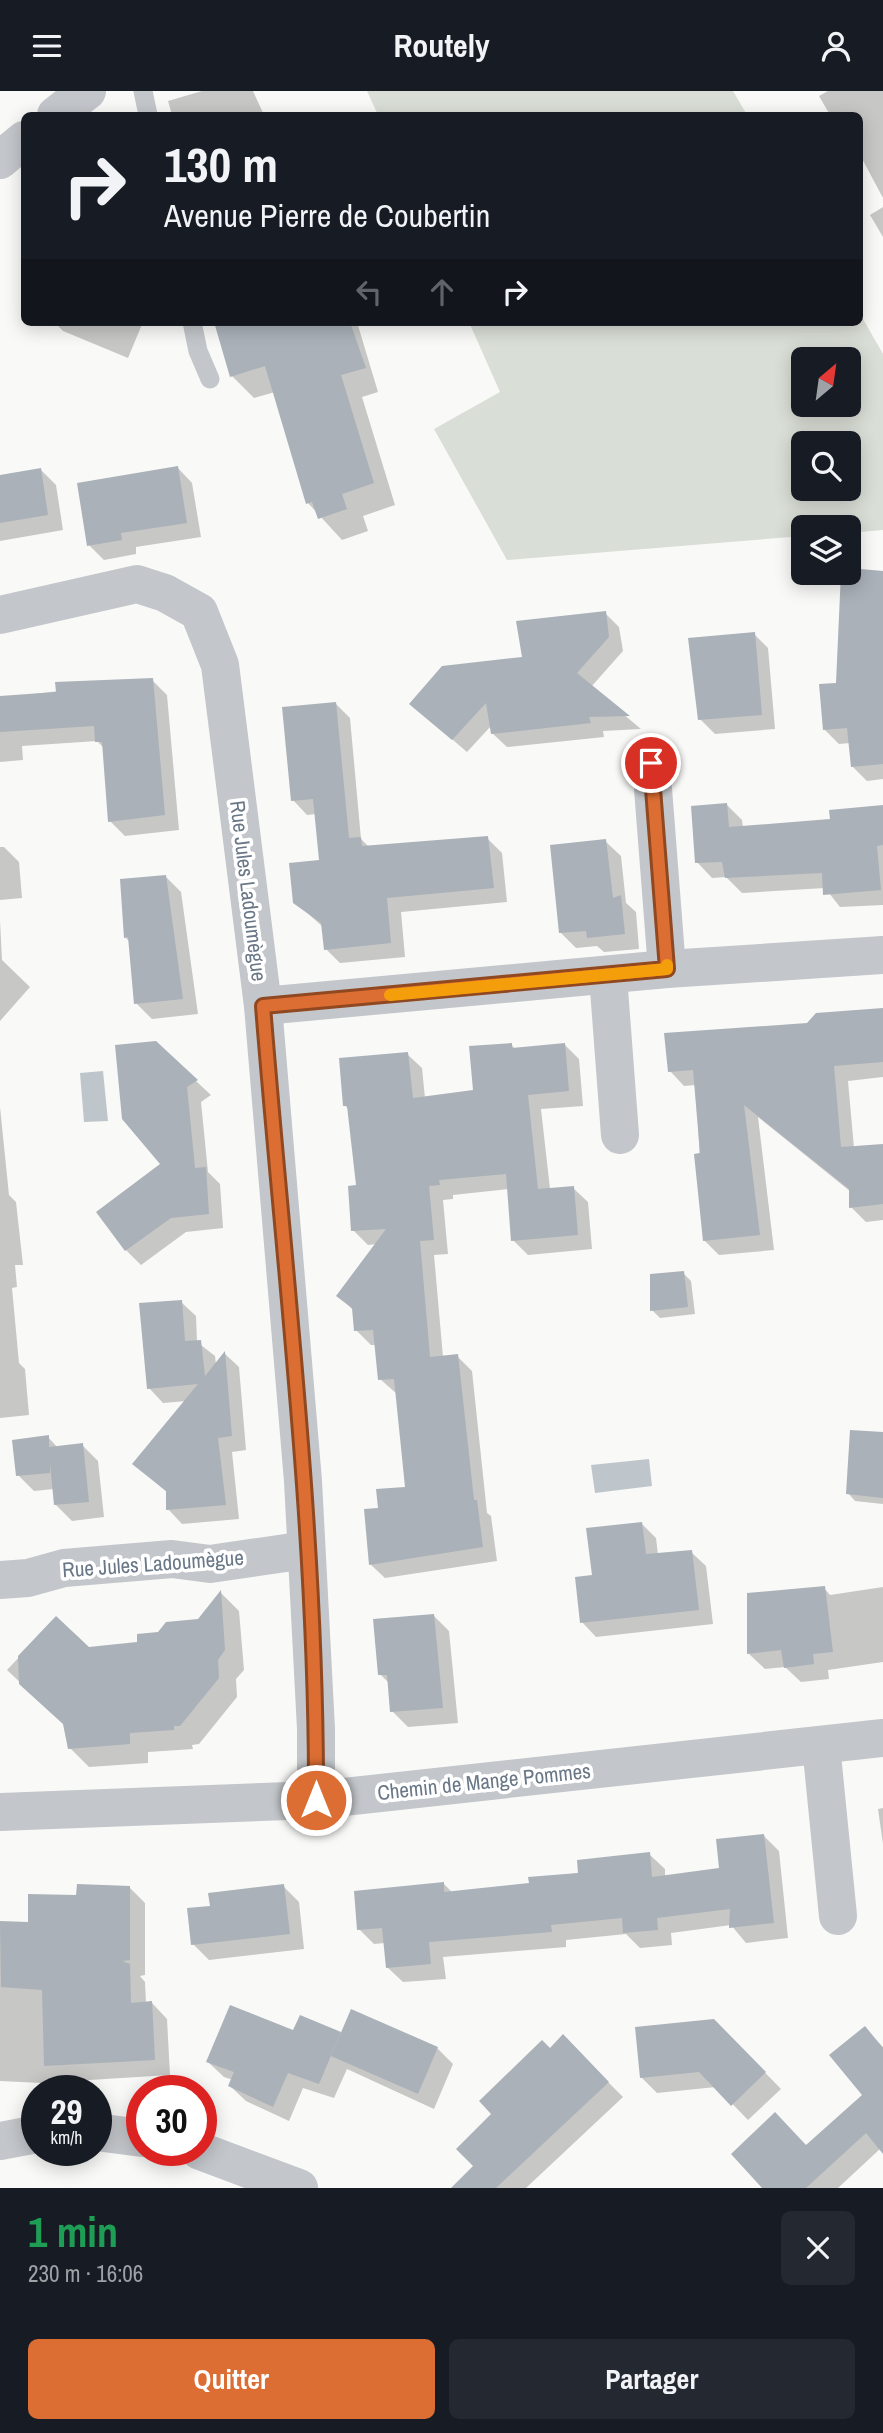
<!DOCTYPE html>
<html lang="fr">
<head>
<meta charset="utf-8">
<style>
  :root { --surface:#171b24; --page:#242831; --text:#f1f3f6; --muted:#9ea1a6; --accent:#dd6e33 }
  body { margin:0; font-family:"Archivo Narrow",sans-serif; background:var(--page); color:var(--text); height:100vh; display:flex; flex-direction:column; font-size:26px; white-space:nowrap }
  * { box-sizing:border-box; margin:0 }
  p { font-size:23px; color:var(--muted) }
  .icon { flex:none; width:38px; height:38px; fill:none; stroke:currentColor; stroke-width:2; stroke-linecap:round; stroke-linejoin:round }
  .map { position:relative; height:2097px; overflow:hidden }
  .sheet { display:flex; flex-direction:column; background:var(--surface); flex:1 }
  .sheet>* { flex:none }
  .banner { position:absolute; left:21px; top:21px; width:842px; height:214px; border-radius:10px; box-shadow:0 4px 18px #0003; background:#171b24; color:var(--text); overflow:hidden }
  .needle { width:46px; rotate:29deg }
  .fabs { position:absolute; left:791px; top:256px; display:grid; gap:14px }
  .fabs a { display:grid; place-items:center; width:70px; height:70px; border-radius:10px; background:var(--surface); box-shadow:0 4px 18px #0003; font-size:35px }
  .speed { position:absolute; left:21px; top:1984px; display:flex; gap:14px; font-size:35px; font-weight:700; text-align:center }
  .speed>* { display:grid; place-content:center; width:91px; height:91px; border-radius:50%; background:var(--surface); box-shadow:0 4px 18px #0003; line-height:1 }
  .speed small { font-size:18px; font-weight:400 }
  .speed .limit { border:10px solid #d22; background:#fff; color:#111 }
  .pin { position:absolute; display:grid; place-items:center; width:60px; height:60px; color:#fff; margin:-30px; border:4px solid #fff; border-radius:50%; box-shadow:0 2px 7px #0007 }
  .me { position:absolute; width:77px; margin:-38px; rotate:0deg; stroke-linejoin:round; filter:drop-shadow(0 0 5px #0008) }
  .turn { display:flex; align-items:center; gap:24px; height:147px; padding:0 28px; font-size:32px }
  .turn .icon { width:91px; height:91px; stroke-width:2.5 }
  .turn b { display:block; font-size:49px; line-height:60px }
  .lanes { display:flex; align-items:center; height:66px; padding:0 28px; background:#0003; justify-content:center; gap:35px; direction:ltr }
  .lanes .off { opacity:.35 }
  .round { display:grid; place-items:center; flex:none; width:74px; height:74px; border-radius:10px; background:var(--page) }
  .summary { display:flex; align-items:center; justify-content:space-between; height:119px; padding:0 28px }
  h1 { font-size:42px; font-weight:800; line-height:52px; color:#1e9e55 }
  .button { display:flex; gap:14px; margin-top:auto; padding:14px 28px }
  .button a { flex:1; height:80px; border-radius:10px; background:var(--accent); color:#fff; font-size:28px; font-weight:800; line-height:80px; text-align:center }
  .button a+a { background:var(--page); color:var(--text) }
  header { display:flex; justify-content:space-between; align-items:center; height:91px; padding:0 28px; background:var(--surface); font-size:32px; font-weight:800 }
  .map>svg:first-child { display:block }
  .green { fill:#d9ded6; fill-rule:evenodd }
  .water { fill:#bec6cc }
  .shadow { fill:#0003 }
  .building { fill:#aab1b8 }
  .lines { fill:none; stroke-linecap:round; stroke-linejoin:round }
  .service { stroke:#c3c6ca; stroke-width:19 }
  .minor { stroke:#c3c6ca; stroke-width:38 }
  .route-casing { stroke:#904821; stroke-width:18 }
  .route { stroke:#dd6e33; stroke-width:12 }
  .slow { stroke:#f59e0b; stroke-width:12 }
  .labels { text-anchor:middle; stroke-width:7; stroke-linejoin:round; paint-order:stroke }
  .street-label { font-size:21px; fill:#6a7787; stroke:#fff }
</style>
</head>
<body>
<header><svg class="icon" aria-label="menu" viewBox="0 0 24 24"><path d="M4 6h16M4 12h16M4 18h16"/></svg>Routely<svg class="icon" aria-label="person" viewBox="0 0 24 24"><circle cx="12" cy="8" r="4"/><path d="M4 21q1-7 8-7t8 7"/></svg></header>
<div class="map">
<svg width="883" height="2097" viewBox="0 0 883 2097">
  <rect width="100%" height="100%" fill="#f9f9f7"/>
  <g class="green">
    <path d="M367,0h366l14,24h-369z"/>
    <path d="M859,221l24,42v176l-34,3v-6h-46v9l-296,24 -73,-131 66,-37 -31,-70h390zM803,268h46v45h-46zM803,352h46v45h-46z"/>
  </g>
  <g class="water">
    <path d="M103,980l5,50 -24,1 -4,-49z"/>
    <path d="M649,1368l3,27 -57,7 -4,-28z"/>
  </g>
  <g class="shadow">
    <path d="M202,0h51l11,24h-92l-4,-14z"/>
    <path d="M828,0h55v107l-24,-45v-38h-29l-11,-19z"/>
    <path d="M883,116v30l-13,-22z"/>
    <path d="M54,231h89l-15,36 -65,-27z"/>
    <path d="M216,231h141l21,70 -16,5 33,108 -32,11 5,15 -26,9 -34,-37 -33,-111 -21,6 -22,-22z"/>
    <path d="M177,376l15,16 9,54 -65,10v7l-32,6 -15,-15z"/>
    <path d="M40,378l16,16 7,45 -63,11v-65z"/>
    <path d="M849,479l34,2v207l-16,2 -15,-15 -2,-23 -11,1 -15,-15 14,-44z"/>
    <path d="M605,522l14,14 4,24 -32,36 50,42 -38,2 1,6 -97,10 -15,-14 -1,-7 -24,26 -56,-48 113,-45z"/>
    <path d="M754,543l14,14 7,81 -60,5 -15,-15z"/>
    <path d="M152,589l15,15 12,135 -54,6 -15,-15 -6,-73 -7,-7 -75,5 1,14 -23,2v-64z"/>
    <path d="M336,613l14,14 11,121 8,8 118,-9 15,15 5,49 -106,10 4,45 -65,6 -14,-14 -3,-22 -28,-25 26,-41 -5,-47 -9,1 -14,-15z"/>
    <path d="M727,714l15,15 1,7 89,-6 51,-13v97l-43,2 -15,-19 -83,5 -16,-16 -14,1 -15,-16z"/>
    <path d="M605,750l16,15 5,47 10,9 3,37 -35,3 -7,-6 -21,2 -16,-16z"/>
    <path d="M0,756h4l15,15 3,36 -22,2z"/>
    <path d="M165,785l16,16 17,122 -46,5 -16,-16 -6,-61 -5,-5z"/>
    <path d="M0,829l2,40 28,27 -30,34z"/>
    <path d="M883,919v67l-35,4 6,67 29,-1v73l-17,2 -15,-15v-15l-93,-75 16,133 -55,5 -15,-15 -8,-155 -12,1 -14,-15 138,-46z"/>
    <path d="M155,952l56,52 -10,7 7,70 12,12 3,44 -37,4 -45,33 -15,-15 37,-86z"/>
    <path d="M511,953l5,6 48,-6 15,15 4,47 -42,3 9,80 23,-1 15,14 4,47 -64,6 -15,-15 -4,-51 -56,6v4l-10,1 5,54 -14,1 9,102 14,-1 15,15 15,142 4,3 6,45 -112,17 -15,-14 10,-54 27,-22 -10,-94 -17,-15 -4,-34h-5l-15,-15 -2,-19 -15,-15 38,-52 -9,1 -15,-15 5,-44 -9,-77 -5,-4 63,-51 15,14 3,30 50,-6z"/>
    <path d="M0,1016l9,88 7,7 7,63h-8l2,22 -5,1 7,75 6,6 4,46 -29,3z"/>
    <path d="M683,1182l8,8 4,33 -35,4 -8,-8z"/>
    <path d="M181,1211l15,14 1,26 18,14 1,9 9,-11 14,13 7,83 -14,2 7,67 -57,5 -14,-15v-16l-34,-29 53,-63 -24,2 -14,-15z"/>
    <path d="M883,1343v70l-28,-3 -7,-8z"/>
    <path d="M48,1346l10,11 24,-3 16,16 6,56 -32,4 -16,-16 -2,-16 -20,2 -16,-16z"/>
    <path d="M642,1433l14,14 2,17 33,-3 15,14 7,58 -117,13 -14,-15 11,-45z"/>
    <path d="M883,1496v75l-55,8 1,9 -28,3 -16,-15 -20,2 -16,-15 75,-66 6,7z"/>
    <path d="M221,1502l18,18 5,59 -8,9 1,18 -38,47 -7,1 1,4 -45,3v11l-59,4 -19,-19 -5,-23 -58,-55 49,-52 32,30 51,-5 59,-23z"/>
    <path d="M434,1525l15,15 9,92 -50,4 -16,-16 -2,-27 -10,-10z"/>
    <path d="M883,1717v36l-5,-35z"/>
    <path d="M764,1745l15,15 9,87 -42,5 -15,-18 -60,8 1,12 -32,3 -14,-14 -60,6v7l-123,10 3,22 -43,3 -16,-15 -2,-24 -11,1 -15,-15 84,-46 10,10 78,-8 118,-31 16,15v8l56,-8z"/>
    <path d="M283,1795l16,16 5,47 -95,11 -16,-16 19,-37z"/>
    <path d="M129,1796l16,16v72l-5,1 5,6 1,22 6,-1 15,16 3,56 -129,8 -41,-2v-158l30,1 48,-28z"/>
    <path d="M714,1929l67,69 -33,31 -32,-33 -59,6 -16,-16z"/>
    <path d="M865,1938l18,18v103l-2,-2 -43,40h-61l30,-41 57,-52z"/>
    <path d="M294,1942h46l97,15 16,16 -19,45 -87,-40 -13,29 -31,-10 -14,33 -43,-20 -16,-15 3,-6 -9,-3 -16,-15z"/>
    <path d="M563,1946l60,60 -97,91h-73l22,-23 19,-51z"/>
  </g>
  <g class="building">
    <path d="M214,231h136l16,46 -25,7 33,108 -32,11 5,15 -29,10 -6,-17 -6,2 -41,-138 -35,11z"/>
    <path d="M178,375l9,57 -66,10 1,7 -35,6 -10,-63z"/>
    <path d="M41,377l7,47 -48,8v-48z"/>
    <path d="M849,477l34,3v193l-32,3 -4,-39 -24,2 -4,-46 17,-1 5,-111h8z"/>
    <path d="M606,520l3,26 -32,36 53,43 -41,1 2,6 -100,11 -5,-31 -34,37 -43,-36 33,-38 80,-9 -6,-36z"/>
    <path d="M755,541l7,83 -64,5 -10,-82z"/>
    <path d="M153,587l12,137 -57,7 -6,-80h-7l-1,-16 -94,6v-36l56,-4 -1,-10z"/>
    <path d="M336,611l13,136 12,-1 1,9 126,-10 6,52 -107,10 4,45 -67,7 -3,-27 -28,-20 -4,-40 30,-3 -6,-61 -22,2 -9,-94z"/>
    <path d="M727,712l2,24 101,-8 -1,-9 54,-5v40l-6,1 4,44 -58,5 -1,-22 -97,5 -3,-16 -27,1 -4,-57z"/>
    <path d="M606,748l7,59 8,-3 4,39 -38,4 -1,-7 -27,2 -9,-88z"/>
    <path d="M166,784l17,124 -49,5 -6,-67 -4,1 -4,-59z"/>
    <path d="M883,917v54l-49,4 7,81 42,-3v60l-34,4v-19l-105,-84 16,130 -57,6 -9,-87 6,-1 -7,-83 -25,2 -4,-39 143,-10 9,-10z"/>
    <path d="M156,950l42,39 -11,7 8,81 11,-1 3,47 -38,4 -46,33 -29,-39 64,-48 -38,-45 -7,-74z"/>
    <path d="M512,952v5l53,-5 4,48 -41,4 10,94 36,-3 4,49 -67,6 -5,-67 -67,6 1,5 -11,1 5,54 -14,1 10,116 28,-3 16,146h3l6,47 -114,18 -5,-56 14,-1 -2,-19 29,-2 -11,-108 -16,1 -5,-50 -19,1 -2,-23 -16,-12 50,-67 -35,2 -3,-45 8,-1 -9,-79h-4l-4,-48 69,-6 5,46 60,-8 -4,-44z"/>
    <path d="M684,1180l4,36 -38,4v-37z"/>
    <path d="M182,1209l3,41 16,-1 4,36 20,-25 7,85 -14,2 8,67 -60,5v-19l-34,-27 66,-80 -51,5 -8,-86z"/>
    <path d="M850,1339l33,2v66l-37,-4z"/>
    <path d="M49,1344v12l34,-4 6,59 -35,3 -4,-42v10l-34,3 -4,-36z"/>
    <path d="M642,1431l4,32 46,-4 7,60 -119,13 -5,-46 17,-2 -6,-47z"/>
    <path d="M825,1495l8,66 -20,2 1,10 -30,4 -3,-18 -34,4v-61z"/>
    <path d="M221,1499l4,60 -7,10 1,18 -39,48h-6v4l-44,3v11l-62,5 -5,-25 -44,-40 -1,-28 38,-40 33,31 48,-5v-8l21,-2 8,-10 32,-3z"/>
    <path d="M434,1523l9,94 -53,4 -3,-37h-9l-5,-56z"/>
    <path d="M764,1743l10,89 -45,5 1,-19 -73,9 1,12 -35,3 -1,-15 -71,7 1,7 -123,10 2,22 -45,4 -4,-40 -25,2 -3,-39 90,-9v10l85,-9 -1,-6 50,-4 -1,-13 73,-8 2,25 67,-9 -3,-29z"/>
    <path d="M77,1793l53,2v74l-8,1 8,3 1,39 21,-2 3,59 -111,6 -2,-76 -41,-3 -1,-66 28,1v-28l48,1z"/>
    <path d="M284,1793l6,50 -99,11 -4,-37 23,-2 -2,-13z"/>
    <path d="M230,1914l63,25 7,-15 41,17 -22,52 -31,-11 -15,34 -45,-21 6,-14 -28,-10z"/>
    <path d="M351,1918l87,38 -20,47 -87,-38z"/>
    <path d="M714,1928l52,53 -35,34 -32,-34 -59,6 -5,-51z"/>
    <path d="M865,1935l18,22v106l-17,-21 -60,55h-44l-31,-34 44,-42 31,33 56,-50 -33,-40z"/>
    <path d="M563,1943l46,48 -113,106h-45l22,-22 -17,-17 35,-35 -12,-13 63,-61 8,8z"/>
  </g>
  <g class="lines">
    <g class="service">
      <path d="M143,0l5,24"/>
      <path d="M192,231l6,29 12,28"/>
    </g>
    <g class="minor">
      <path d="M56,24l31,-24"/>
      <path d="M0,69l24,-20"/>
      <path d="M0,524l137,-31 28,9 34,19 21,53 43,341 40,475 13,248v71"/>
      <path d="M651,672l16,206"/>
      <path d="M608,885l12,159"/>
      <path d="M263,915l404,-37 216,-14"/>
      <path d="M0,1489l28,-2 36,-10 108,-9 38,5 96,-14"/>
      <path d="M821,1654l17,171"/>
      <path d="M0,1721l316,-12 567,-62"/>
      <path d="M96,2041l46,6"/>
      <path d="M0,2050l37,-7"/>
      <path d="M200,2060l99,37"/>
    </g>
  </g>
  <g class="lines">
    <defs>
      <path id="route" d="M316,1709c1,-265 -32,-530 -53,-794l404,-37 -16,-206"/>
    </defs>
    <use href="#route" class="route-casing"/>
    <use href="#route" class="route"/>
    <path class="slow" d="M390,904l277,-26v-4"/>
  </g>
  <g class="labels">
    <g class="street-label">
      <text transform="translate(248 800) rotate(83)" y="7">Rue Jules Ladoumègue</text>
      <text transform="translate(153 1473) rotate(-4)" y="7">Rue Jules Ladoumègue</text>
      <text transform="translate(484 1691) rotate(-6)" y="7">Chemin de Mange Pommes</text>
    </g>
  </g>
</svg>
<div class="fabs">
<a><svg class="needle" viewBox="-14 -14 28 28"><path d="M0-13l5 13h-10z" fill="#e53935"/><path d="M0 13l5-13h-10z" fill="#9ea1a6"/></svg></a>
<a><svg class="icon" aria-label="search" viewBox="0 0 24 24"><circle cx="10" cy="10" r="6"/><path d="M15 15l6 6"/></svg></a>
<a><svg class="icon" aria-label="layers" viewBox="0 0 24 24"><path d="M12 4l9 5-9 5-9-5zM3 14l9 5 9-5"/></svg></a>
</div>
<div class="speed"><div>29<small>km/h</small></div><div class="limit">30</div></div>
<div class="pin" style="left:651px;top:672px;background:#d93025"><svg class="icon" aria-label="arrive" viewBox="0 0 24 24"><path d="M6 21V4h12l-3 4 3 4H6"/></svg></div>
<svg class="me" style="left:316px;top:1709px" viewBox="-20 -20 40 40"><circle r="17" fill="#dd6e33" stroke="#fff" stroke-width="3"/><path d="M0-11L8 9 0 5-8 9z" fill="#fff"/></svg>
<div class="banner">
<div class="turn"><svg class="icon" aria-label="right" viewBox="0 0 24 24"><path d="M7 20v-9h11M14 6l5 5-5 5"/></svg><div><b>130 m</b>Avenue Pierre de Coubertin</div></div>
<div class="lanes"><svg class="icon off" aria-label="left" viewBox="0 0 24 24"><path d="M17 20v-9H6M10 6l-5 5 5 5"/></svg><svg class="icon off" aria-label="ahead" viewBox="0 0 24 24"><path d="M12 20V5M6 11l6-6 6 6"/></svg><svg class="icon" aria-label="right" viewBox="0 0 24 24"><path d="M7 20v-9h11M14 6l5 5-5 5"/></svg></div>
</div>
</div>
<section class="sheet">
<div class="summary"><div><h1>1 min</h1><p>230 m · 16:06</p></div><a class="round"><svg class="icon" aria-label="close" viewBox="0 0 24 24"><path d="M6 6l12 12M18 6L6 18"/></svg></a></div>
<div class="button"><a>Quitter</a><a>Partager</a></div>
</section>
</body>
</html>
